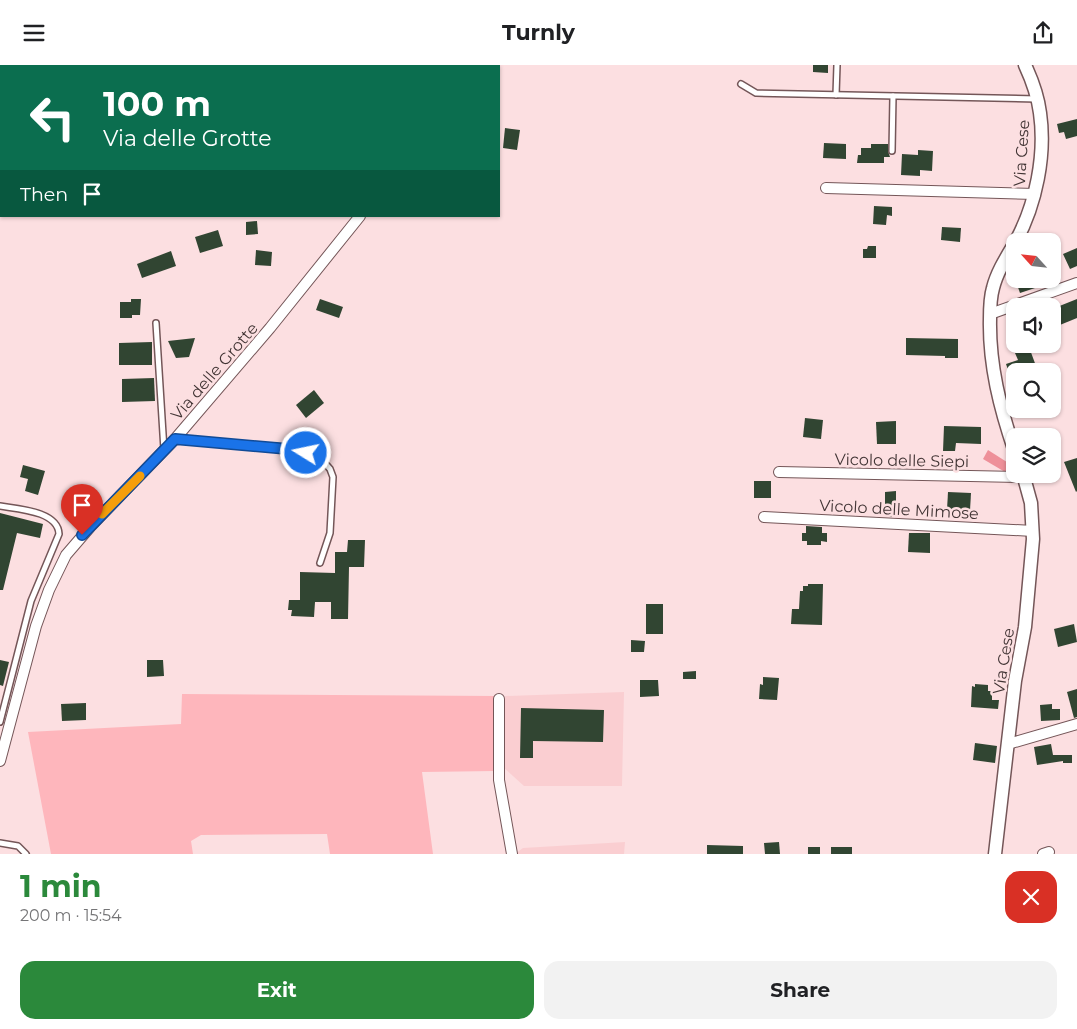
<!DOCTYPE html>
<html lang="en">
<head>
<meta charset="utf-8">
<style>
  :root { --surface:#fff; --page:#f2f2f2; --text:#202124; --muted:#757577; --accent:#2b893b }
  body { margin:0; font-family:Montserrat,sans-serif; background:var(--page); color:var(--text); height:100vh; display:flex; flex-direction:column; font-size:19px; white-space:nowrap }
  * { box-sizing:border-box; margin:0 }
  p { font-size:16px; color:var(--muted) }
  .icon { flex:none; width:28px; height:28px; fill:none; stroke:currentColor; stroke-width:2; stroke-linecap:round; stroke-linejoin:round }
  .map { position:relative; height:789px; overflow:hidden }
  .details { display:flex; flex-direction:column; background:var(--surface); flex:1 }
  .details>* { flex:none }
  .banner { position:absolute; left:0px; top:0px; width:500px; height:152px; box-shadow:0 1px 4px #0004; background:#0b6e4f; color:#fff; overflow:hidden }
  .needle { width:32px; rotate:297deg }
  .buttons { position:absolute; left:1006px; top:168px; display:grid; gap:10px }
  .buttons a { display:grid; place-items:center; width:55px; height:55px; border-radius:10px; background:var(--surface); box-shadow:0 1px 4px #0004; font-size:25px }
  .pin { position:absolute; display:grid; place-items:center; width:42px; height:42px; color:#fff; margin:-51px -21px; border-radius:50% 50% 50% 0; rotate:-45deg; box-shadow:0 0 5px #0007 }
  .pin .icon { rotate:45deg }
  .me { position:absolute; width:55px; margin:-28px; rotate:280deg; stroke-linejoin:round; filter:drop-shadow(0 0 4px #0008) }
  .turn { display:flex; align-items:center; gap:18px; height:105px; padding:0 20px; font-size:22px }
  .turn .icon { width:65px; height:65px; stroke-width:2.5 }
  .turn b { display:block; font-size:35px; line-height:42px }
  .then { display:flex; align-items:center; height:48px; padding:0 20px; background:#0003; gap:10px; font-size:19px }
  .round { display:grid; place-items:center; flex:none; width:52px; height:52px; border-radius:15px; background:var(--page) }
  .overview { display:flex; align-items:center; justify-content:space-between; height:85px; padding:0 20px }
  h1 { font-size:30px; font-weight:700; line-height:38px; color:var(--accent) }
  .action { display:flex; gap:10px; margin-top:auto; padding:10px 20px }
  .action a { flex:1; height:58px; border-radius:15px; background:var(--accent); color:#fff; font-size:20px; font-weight:700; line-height:58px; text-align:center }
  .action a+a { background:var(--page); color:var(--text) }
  header { display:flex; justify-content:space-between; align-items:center; height:65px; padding:0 20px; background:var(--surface); font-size:22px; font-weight:700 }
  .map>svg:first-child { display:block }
  .built { fill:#faced1 }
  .green { fill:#feb6bc }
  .water { fill:#ee9099 }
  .building { fill:#314532 }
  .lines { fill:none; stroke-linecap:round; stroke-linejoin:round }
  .service-casing { stroke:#745658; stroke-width:8 }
  .minor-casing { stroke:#745658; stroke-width:12 }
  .tertiary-casing { stroke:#745658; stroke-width:15 }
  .path { stroke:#9b8687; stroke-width:2; stroke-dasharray:4 2.5; stroke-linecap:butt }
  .service { stroke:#fff; stroke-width:5 }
  .minor { stroke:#fff; stroke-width:10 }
  .tertiary { stroke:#fff; stroke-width:12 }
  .route-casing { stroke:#114b97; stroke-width:12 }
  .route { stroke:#1a73e8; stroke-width:9 }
  .slow { stroke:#f59e0b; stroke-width:9 }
  .labels { text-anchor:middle; stroke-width:5; stroke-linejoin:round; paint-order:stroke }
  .street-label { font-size:16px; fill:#413434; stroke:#fcdfe1 }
</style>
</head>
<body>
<header><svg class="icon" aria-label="menu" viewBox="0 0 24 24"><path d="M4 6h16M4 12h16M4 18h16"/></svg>Turnly<svg class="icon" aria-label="share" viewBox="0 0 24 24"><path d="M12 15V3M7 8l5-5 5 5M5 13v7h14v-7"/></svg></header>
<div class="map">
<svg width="1077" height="789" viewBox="0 0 1077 789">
  <rect width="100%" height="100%" fill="#fcdfe1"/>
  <g class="built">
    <path d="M624,627l-2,94h-98l-21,-19 2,-71z"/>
    <path d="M625,777l-1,12h-109l8,-6z"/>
  </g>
  <path class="green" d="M182,629l314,2 -1,75 -73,1 11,82h-103l-3,-20 -126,1 -10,6 2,13h-142l-23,-122 153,-8z"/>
  <path class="water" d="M988,385l22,14 -5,8 -22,-13z"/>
  <g class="building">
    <path d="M813,0h15v8l-15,-1z"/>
    <path d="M1077,54v17l-11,3 -2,-7 -5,1 -2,-9z"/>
    <path d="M505,63l15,2 -3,20 -14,-2z"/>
    <path d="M824,78l22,1v15l-23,-1z"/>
    <path d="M871,79h17v7l2,6h-6v6h-27l1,-8h3v-7h10z"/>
    <path d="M918,85l15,1 -1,20 -12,-1v6l-19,-1 1,-21 16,1z"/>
    <path d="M874,141l18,1v9l-5,-1 -1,10 -13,-1z"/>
    <path d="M257,156l1,13 -12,1v-13z"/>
    <path d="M942,162l19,1 -1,14 -19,-2z"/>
    <path d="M218,165l5,16 -23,7 -5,-16z"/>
    <path d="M868,181h8v12h-13v-9h4z"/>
    <path d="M1077,183v18l-7,3 -7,-15z"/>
    <path d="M256,185l16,2 -1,14 -16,-1z"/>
    <path d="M171,186l5,15 -34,12 -5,-14z"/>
    <path d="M1015,214h44v1l-39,13z"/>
    <path d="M131,234h10l-1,16h-8v3h-12v-16h11z"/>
    <path d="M320,234l23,8 -4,11 -23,-8z"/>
    <path d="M1077,234v19l-22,9 -3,-6v-12z"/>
    <path d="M195,273l-6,19 -13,1 -8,-17z"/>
    <path d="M906,273l52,1v19h-13v-2l-39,-1z"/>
    <path d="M152,277v23h-33v-22z"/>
    <path d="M1016,279h9l1,4 3,-1 7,19 -13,5h-8v16h-1l-8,-23 12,-4 -3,-7 4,-2z"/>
    <path d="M154,313l1,23 -33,1v-23z"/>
    <path d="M314,325l10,13 -18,15 -10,-13z"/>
    <path d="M805,353l18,2 -2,19 -18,-2z"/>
    <path d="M896,356v23h-19l-1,-22z"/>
    <path d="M944,361l37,1v17l-25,-1 -1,8h-12z"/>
    <path d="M1077,393v33l-1,1 -12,-30z"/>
    <path d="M23,400l22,6 -7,24 -13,-4 3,-12 -8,-2z"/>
    <rect x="754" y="416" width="17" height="17"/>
    <path d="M896,426v26l-11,-1v-24z"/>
    <path d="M948,427l23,1 -1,18 -23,-1z"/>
    <path d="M82,446l5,6 -10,10 -6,-6z"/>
    <path d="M0,448l43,11 -3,14 -23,-5 -14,57h-3z"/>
    <path d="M806,461l16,1v6h5v9l-6,-1v4h-14v-4h-5v-8h4z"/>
    <path d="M909,468h21v20l-22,-1z"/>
    <path d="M348,475h17l-1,27h-15l-1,52h-17v-17h-16l-1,15 -23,-1 1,-6h-4l1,-10h11v-28l35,1v-21h12z"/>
    <path d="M808,519h15l-1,41 -31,-1 1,-15h7l1,-18h3v-5h5z"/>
    <rect x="646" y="539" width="17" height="30"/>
    <path d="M1074,559l3,18 -19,5 -4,-18z"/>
    <path d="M631,575l14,1 -1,11h-13z"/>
    <path d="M0,595l9,2 -6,24 -3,-1z"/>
    <path d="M147,595h16l1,16 -17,1z"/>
    <path d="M696,606v8h-13v-7z"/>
    <path d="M763,612l16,1 -2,22 -18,-1 1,-15 3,1z"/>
    <path d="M640,615h18l1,16 -19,1z"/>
    <path d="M975,619l13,1v6h4v9h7l-1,9 -27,-2 1,-21 3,1z"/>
    <path d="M1077,624v28l-3,1 -7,-26z"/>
    <path d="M86,638v17l-24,1 -1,-17z"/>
    <path d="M1052,639v5h8v11l-19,1 -1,-16z"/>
    <path d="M521,643l83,2 -1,32 -70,-1v17h-13z"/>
    <path d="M975,678l22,3 -2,17 -22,-3z"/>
    <path d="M1051,679l2,11h19v8h-9v-2l-26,4 -3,-18z"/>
    <path d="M779,777l1,12h-15l-1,-11z"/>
    <path d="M707,780l36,1v8h-36z"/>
    <rect x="808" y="782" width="12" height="7"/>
    <rect x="831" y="782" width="21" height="7"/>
  </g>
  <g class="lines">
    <defs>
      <g id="service">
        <path d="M741,19l15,9 281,6"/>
        <path d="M836,30l1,-30"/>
        <path d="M892,86l1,-55"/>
        <path d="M156,258l8,127"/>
        <path d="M176,374l122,12 16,4 9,6 7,8 3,8 -3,56 -10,30"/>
        <path d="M0,441c18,3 58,5 59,28l-28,67 -31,121"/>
        <path d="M0,778l18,3 8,8"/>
      </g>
      <g id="minor">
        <path d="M410,1v-1"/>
        <path d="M826,123l209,6"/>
        <path d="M990,249l87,-31"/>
        <path d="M779,407l245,5"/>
        <path d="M764,452l269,14"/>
        <path d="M499,634v81l13,74"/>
        <path d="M1008,679l69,-20"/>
        <path d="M0,696l36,-135 13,-36 17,-35 25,-29 84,-87 95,-111 90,-112"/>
        <path d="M1043,789l6,-2"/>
      </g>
      <g id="tertiary">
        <path d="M1016,176c20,-37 30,-86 24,-128 -2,-16 -8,-33 -15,-48"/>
        <path d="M1015,178c-9,15 -18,29 -22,45 -3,10 -3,21 -3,31 -1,46 10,89 25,133"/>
        <path d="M995,789l20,-173 10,-54 8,-88 -2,-36 -8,-29"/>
      </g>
    </defs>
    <use href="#service" class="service-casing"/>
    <use href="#minor" class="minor-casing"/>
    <use href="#tertiary" class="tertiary-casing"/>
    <path class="path" d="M162,0v1"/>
    <use href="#service" class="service"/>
    <use href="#minor" class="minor"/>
    <use href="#tertiary" class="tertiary"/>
  </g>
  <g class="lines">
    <defs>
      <path id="route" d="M82,470l93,-96 113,10 18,4"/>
    </defs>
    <use href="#route" class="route-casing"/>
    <use href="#route" class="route"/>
    <path class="slow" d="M102,449l38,-38"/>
  </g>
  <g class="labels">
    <g class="street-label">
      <text transform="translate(1021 88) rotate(-86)" y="6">Via Cese</text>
      <text transform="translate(214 306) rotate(-49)" y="6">Via delle Grotte</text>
      <text transform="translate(902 395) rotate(1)" y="6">Vicolo delle Siepi</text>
      <text transform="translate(899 444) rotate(3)" y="6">Vicolo delle Mimose</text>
      <text transform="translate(1003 596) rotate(-81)" y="6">Via Cese</text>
    </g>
  </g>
</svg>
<div class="buttons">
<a><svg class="needle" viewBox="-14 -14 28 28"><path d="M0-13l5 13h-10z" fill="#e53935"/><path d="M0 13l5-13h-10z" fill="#757577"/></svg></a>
<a><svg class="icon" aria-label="sound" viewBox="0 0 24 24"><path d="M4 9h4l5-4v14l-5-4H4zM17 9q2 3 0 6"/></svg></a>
<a><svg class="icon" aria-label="search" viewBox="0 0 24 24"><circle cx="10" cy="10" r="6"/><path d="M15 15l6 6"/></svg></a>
<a><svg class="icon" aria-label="layers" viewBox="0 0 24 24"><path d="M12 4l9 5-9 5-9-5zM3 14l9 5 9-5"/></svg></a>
</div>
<div class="pin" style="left:82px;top:470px;background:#d93025"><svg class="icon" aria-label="arrive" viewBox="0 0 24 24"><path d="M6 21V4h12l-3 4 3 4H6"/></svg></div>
<svg class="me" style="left:306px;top:388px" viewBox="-20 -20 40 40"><circle r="17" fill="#1a73e8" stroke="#fff" stroke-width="3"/><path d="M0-11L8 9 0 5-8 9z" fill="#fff"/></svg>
<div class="banner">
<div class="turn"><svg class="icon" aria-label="left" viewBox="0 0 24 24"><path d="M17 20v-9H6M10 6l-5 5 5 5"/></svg><div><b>100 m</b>Via delle Grotte</div></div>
<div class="then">Then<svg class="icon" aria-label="arrive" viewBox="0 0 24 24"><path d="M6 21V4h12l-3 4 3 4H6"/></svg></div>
</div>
</div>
<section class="details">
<div class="overview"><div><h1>1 min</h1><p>200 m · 15:54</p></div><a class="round" style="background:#d93025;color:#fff"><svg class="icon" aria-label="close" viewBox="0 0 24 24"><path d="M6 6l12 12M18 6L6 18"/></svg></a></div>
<div class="action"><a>Exit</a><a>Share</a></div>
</section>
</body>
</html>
